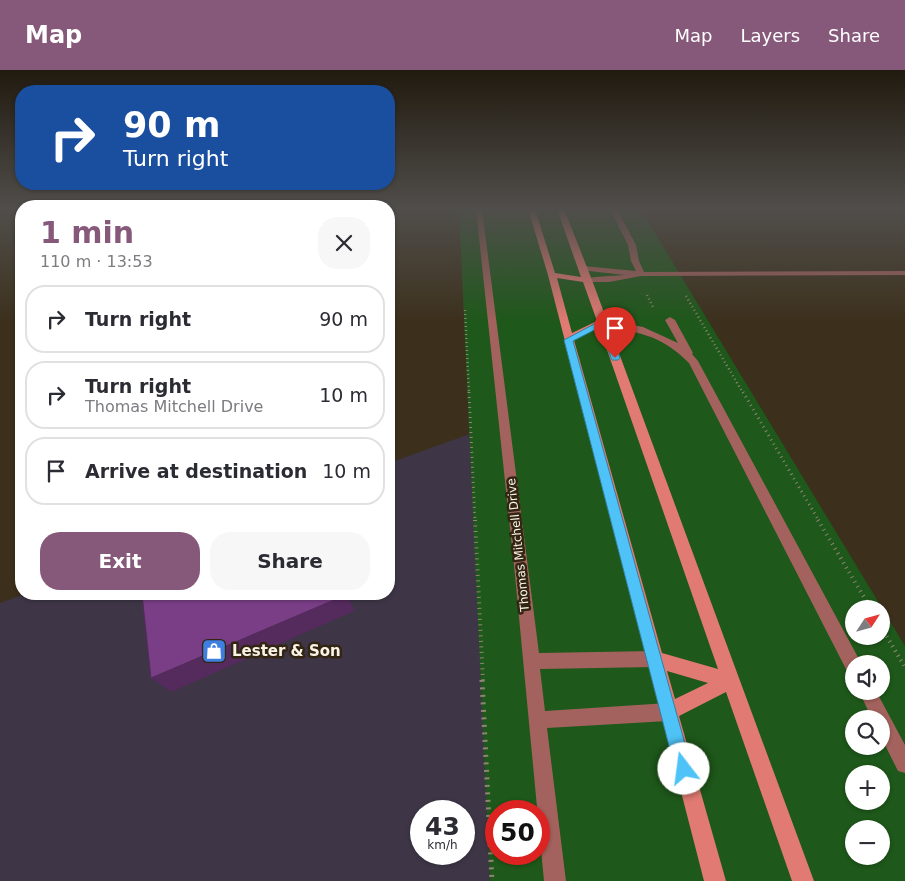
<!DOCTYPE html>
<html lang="en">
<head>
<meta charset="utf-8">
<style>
  :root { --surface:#fff; --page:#f7f7f7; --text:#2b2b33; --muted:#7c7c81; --line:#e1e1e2; --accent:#865879 }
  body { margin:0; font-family:"DejaVu Sans",sans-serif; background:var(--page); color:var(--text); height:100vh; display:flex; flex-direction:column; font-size:19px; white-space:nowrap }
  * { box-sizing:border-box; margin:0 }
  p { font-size:16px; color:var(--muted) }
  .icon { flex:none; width:28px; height:28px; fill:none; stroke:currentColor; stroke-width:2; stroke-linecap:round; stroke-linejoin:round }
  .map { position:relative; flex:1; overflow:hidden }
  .drawer { position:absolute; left:15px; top:130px; width:380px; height:400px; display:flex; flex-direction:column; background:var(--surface); border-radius:20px; box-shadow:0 1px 4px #0004 }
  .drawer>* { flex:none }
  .banner { position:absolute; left:15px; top:15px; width:380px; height:105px; border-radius:20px; box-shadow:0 1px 4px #0004; background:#1a4fa0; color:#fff; overflow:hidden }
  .needle { width:32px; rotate:54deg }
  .controls { position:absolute; left:845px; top:530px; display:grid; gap:10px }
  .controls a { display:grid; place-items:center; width:45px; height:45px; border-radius:50%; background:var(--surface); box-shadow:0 1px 4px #0004; font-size:25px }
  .speed { position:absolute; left:410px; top:730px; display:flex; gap:10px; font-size:25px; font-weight:700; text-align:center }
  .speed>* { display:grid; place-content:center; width:65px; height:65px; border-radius:50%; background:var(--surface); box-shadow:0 1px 4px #0004; line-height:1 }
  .speed small { font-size:12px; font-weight:400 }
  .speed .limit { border:8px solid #d22; background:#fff; color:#111 }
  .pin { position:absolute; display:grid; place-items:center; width:42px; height:42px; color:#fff; margin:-51px -21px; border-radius:50% 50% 50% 0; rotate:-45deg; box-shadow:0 0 5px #0007 }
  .pin .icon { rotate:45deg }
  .me { position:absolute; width:55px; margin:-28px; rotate:345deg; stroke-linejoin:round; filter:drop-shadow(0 0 4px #0008) }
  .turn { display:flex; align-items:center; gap:18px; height:105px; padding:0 25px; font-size:22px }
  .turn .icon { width:65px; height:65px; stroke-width:2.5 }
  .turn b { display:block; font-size:35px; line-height:42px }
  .round { display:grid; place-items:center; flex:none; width:52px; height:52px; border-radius:20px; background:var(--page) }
  .overview { display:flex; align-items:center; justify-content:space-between; height:85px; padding:0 25px }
  h1 { font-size:30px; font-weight:700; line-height:38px; color:var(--accent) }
  .button { display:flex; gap:10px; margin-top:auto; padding:10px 25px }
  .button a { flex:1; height:58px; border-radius:20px; background:var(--accent); color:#fff; font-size:20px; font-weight:700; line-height:58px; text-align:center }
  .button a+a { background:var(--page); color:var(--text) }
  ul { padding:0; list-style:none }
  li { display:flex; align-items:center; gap:15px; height:68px; margin:0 10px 8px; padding:0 15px; border:2px solid var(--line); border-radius:20px }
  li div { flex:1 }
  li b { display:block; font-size:19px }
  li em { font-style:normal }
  header { display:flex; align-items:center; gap:30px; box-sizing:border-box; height:70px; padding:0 25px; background:var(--accent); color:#fff }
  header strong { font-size:24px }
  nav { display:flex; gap:28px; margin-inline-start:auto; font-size:18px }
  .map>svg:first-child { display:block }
  .commercial { fill:#3e3646; fill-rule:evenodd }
  .green { fill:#1e581a; fill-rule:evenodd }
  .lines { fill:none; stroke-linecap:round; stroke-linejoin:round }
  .path-far3 { stroke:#8f8575; stroke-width:2.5; stroke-dasharray:1 3; stroke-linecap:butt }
  .path-far2 { stroke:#8f8575; stroke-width:3; stroke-dasharray:1 4; stroke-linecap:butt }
  .path-far1 { stroke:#8f8575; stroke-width:4; stroke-dasharray:1 4.5; stroke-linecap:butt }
  .path { stroke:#8f8575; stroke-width:5; stroke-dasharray:2 5.5; stroke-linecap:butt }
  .street { fill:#a3625d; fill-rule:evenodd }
  .secondary { fill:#e17a73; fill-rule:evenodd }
  .shaded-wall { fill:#552b5e }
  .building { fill:#7a3e87; stroke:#552b5e }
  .route { fill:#4fc3f7; stroke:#337fa1 }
  .labels { text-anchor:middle; stroke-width:5; stroke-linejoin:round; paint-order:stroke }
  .street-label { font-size:12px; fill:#fbf3e7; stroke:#322613 }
  .near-poi-label { font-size:15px; font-weight:bold; fill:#fbf3e7; stroke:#322613; text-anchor:start }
</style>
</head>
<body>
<header>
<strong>Map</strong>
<nav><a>Map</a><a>Layers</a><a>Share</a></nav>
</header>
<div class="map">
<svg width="905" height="811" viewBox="0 0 905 811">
  <rect width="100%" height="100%" fill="#3c301c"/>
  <path class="commercial" d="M470,364l20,447h-490v-278l25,-9h364v-131zM421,741h43v43h-43z"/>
  <path class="green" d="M459,140h182l264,436v235h-415zM854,539h27v27h-27zM854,594h27v27h-27zM854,649h27v27h-27zM854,704h27v27h-27zM496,741h43v43h-43zM854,759h27v27h-27z"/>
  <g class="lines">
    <g class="path-far3">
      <path d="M647,225l6,12"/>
      <path d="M686,226l57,97"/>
      <path d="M465,240l4,83"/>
    </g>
    <g class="path-far2">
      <path d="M469,322l6,129"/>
      <path d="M743,322l76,129"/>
    </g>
    <g class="path-far1">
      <path d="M475,450l8,161"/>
      <path d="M818,450l53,89"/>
      <path d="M881,557l24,40"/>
    </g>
    <path class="path" d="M482,610l10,201"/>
    <g class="street">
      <path d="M476,139h6l57,444 116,-2 6,2 2,6 -2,6 -6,2 -115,2 5,42 123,-8 6,3 3,6 -3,6 -6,3 -121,7 19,153h-22l-29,-306z"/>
      <path d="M610,139h7l19,36 3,16 5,11 261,-1v4l-264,1 -32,6h-24l-1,-2c5,-4 31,-4 41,-5l-45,-5v-4h3l53,5 -5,-10 -3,-16z"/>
      <path d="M670,247l5,3 18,33 -1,1 6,7 162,300 1,3h-7v11l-6,-2 -159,-310c-30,-30 -52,-30 -90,-39l-2,-2 5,-3 41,8 35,16 -13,-23z"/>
      <path d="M859,621h17l29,54v28l-7,-2 -17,-34v-18h-9z"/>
    </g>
    <path class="secondary" d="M528,139h7l20,64 26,4 -24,-68h7l28,71 222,601h-22l-66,-189 -47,24 47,165h-22l-156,-606zM557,208l26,4 14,39 -25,12zM599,257l119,342 -56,-16 -88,-313zM667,601l41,12 -33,16z"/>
  </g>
  <g class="shaded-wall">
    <path d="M389,487h1l3,18 -4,2z"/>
    <path d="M348,524l6,17 -183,81 -20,-14z"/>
  </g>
  <path class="building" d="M142,524h206l-197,84z"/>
  <linearGradient id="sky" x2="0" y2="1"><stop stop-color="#211a0f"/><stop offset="0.55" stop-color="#504e4b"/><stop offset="1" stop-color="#504e4b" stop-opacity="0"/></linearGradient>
  <rect width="905" height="253" fill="url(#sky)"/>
  <path class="route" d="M600,251l7,1 13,36 -2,2h-6l-1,-2 -11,-31 -27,14 119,428 -2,6 -6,2 -6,-2 -3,-6 -111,-429z"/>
  <defs>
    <symbol id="shop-square" viewBox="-11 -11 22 22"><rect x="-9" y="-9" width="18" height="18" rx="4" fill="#3f7fe0" stroke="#322613"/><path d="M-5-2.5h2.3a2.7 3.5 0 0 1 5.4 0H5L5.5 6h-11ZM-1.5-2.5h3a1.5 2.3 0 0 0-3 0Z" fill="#fff"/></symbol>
  </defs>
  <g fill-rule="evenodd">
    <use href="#shop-square" x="200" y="567" width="28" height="28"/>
  </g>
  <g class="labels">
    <g class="street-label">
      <text transform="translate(518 475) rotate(-96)" y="4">Thomas Mitchell Drive</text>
    </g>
    <g class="near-poi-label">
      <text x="232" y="586">Lester &amp; Son</text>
    </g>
  </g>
</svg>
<div class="controls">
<a><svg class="needle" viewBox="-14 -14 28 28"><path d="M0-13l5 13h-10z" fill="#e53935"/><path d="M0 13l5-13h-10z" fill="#7c7c81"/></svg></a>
<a><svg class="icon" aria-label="sound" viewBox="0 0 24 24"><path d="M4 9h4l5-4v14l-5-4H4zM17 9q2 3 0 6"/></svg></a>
<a><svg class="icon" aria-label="search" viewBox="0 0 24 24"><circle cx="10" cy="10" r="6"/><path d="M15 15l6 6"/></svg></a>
<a>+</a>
<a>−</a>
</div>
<div class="speed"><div>43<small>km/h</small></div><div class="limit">50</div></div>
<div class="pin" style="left:615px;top:288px;background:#d93025"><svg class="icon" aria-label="arrive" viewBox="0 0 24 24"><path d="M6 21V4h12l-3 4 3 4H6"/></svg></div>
<svg class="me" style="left:684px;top:699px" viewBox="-20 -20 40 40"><circle r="19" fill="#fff"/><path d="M0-13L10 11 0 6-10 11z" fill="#4fc3f7"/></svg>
<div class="banner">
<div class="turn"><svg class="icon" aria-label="right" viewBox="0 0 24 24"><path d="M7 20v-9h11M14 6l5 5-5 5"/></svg><div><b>90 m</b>Turn right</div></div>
</div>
<section class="drawer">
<div class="overview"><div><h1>1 min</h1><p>110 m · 13:53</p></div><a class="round"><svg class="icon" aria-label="close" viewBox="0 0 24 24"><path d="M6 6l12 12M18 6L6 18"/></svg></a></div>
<ul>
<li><svg class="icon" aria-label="right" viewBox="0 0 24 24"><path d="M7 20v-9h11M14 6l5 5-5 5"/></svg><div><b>Turn right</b></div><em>90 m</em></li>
<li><svg class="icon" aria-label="right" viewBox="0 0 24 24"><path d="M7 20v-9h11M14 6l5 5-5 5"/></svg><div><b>Turn right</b><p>Thomas Mitchell Drive</p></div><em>10 m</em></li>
<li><svg class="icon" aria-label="arrive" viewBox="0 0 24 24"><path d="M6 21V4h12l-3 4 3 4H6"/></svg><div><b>Arrive at destination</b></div><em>10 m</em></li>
</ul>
<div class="button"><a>Exit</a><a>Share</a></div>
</section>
</div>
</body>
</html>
